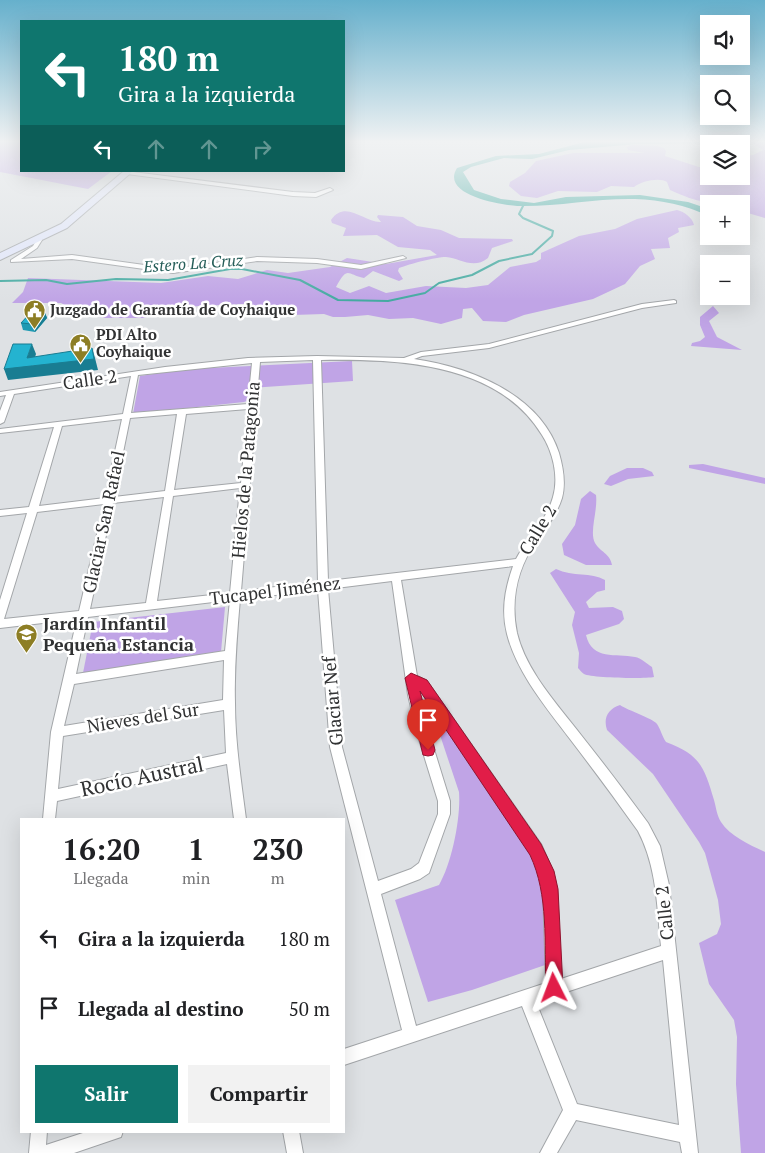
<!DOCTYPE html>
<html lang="es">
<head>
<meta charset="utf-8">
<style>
  :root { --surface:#fff; --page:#f2f2f2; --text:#202124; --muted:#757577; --accent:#0f766e }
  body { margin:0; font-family:"PT Serif",serif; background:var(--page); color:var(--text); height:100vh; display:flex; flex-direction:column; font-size:19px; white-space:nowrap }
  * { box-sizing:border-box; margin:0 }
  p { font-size:16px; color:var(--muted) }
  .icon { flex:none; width:28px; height:28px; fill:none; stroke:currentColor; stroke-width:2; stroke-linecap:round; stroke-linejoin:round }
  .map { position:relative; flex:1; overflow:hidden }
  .sheet { position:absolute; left:20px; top:818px; width:325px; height:315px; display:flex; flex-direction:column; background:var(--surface); border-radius:0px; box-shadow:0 5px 20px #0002 }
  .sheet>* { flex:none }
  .top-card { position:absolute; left:20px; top:20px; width:325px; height:152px; border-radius:0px; box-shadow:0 5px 20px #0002; background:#0f766e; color:#fff; overflow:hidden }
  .controls { position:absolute; left:700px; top:15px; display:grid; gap:10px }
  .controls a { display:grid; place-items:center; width:50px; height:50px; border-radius:0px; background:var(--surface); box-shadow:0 5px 20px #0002; font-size:25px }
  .pin { position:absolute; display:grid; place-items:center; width:42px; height:42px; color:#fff; margin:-51px -21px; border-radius:50% 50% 50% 0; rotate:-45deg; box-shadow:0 0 5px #0007 }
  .pin .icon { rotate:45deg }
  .me { position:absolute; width:55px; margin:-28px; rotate:357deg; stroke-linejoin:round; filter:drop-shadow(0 0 4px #0008) }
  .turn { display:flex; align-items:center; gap:18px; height:105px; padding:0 15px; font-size:22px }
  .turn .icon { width:65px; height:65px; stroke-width:2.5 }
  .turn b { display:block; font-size:35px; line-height:42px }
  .lanes { display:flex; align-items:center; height:48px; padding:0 15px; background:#0003; justify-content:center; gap:25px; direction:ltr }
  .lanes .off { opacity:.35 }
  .eta { display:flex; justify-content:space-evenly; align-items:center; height:85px; text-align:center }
  .eta b { font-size:30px; font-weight:800; line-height:35px }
  .action { display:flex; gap:10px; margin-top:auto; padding:10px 15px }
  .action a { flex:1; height:58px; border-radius:0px; background:var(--accent); color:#fff; font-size:20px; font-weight:800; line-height:58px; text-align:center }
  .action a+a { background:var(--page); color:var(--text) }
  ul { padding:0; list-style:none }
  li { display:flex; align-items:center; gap:15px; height:70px; padding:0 15px }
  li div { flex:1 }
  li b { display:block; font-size:19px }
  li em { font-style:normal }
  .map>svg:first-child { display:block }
  .green { fill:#c0a4e6 }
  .water { fill:#44aaa1 }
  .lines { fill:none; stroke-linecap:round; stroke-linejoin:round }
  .stream { stroke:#44aaa1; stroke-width:2 }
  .minor-casing { stroke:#a3a6a9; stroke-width:2 }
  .secondary-casing { stroke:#a3a6a9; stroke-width:2 }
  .minor { fill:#fff; fill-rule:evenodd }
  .secondary { fill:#e1e6fb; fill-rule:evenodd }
  .wall { fill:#1f9ab3 }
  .shaded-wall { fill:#197d92 }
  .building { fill:#24b3d0; stroke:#197d92 }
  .route { fill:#e11d48; stroke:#92132f }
  .labels { text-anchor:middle; stroke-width:5; stroke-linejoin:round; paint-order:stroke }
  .far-poi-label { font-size:15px; font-weight:bold; fill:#313233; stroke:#fff; text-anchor:start }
  .far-water-label { font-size:16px; font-style:italic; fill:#265e59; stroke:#fff }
  .street-label { font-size:18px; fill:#313233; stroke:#fff }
  .poi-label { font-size:18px; font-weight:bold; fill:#313233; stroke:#fff; text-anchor:start }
  .near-street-label { font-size:21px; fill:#313233; stroke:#fff }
</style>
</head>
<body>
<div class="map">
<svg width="765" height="1153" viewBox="0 0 765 1153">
  <rect width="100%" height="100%" fill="#dee1e4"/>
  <g class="green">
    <path d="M0,140h21v31h91l-24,18 -88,-17z"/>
    <path d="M760,140h5v78l-24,-7v-7c-30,0 -43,-1 -71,-14l-3,-8c-7,-5 -26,-1 -33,5l-23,-1 -14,6 -39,-1 -21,7 -16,-2 -12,-10 1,-4 15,-9 11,-12 37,-8h72l-17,-3 -1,-3 4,-2 26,1 7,2 2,3 -1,5 34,11 10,-2v11h32v-20l12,-1 10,-5 -11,-7z"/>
    <path d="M677,210c6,1 16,8 17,15l-16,3 1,4 -11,6 2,10 -19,1 4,10 -15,7 -15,18 -32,15 -69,16 -18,7 -23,-1 -11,-13 -9,1 -1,9 -21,6 -28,-6 -24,1 -21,-4 -23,2h-12l-9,-3 -31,1 -48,-11 -47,2 -55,12h-37l-25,-4 -20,-11h-49l11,-11 5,-14 133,5 47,-7 30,3 29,-9 21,3 42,-6 17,-9 39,6 51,-9 -7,-5 -32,-3 -21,-12 -34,1 3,-8 -14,-5 -1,-3c15,-21 33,3 50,2l-4,-5 1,-2 25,2 14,9 24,4 18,8 53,1 1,2 -21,7 -4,10c-15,12 -28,0 -42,-1 -11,0 -36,7 -47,11l-1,3 5,8 -4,2 -26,-10 -9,7c-17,-3 -16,-13 -28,9l14,6 19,-7 17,7 40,-7 40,2 22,-3 22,-18 26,-5 5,-3v-6l38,-17 36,-7 22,-10z"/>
    <path d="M713,306l6,7 -10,8 8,16 25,13 -51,-4 1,-3 8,-2 5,-4 -5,-12v-8z"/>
    <path d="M352,361l1,20 -103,7 -1,12 -5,2 -111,12 7,-38 48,-7z"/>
    <path d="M703,464l62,14v6l-76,-16v-3z"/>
    <path d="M627,468h16l9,4 2,4 -26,3 -17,7 -7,-2 6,-8z"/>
    <path d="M590,491l6,4c2,16 -7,37 -1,48 5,9 15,10 17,22h-26l-22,-10 -2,-11 13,-19 6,-26z"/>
    <path d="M556,569c17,8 35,3 49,11v10l-8,2 -11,10 3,6 24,-1 9,4 2,8 -5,5 -33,11c6,26 30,18 49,22 6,1 12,7 17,10l2,10c-9,2 -63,1 -70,-3 -3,-2 -4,-4 -6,-6l1,-15 -7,-28 3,-13 -25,-39z"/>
    <path d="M225,607l-4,45 -138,21 10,-51z"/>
    <path d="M431,703l99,141 16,35 2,85 -76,26 -44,12 -33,-102 44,-15c13,-22 22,-68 20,-93l-25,-75z"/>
    <path d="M620,705c9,6 32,13 37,19 3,4 5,12 9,18 34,13 38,24 48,58 2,7 3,16 7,22 9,14 29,23 44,30v301h-24l-5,-69 1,-47 -3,-17 -25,-36 -10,-41 18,-9 4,-10 -3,-24 -13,-47 -6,-11 -46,-68 -46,-44c-4,-12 1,-21 13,-25z"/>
  </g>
  <path class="water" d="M592,140h160l-26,3 -89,1 -68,6 -37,9 -28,-1 -33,9 -8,5 11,18 27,9 33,4 32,-6 74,-2 48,7 21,7v7c-24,-11 -47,-16 -74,-17 -39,-1 -78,8 -118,7 -16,-1 -77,-11 -60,-38l39,-12 43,-2z"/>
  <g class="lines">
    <path class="stream" d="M0,281l46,-1 21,4 49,-5 52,1 62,-11h12l58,11 38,20 50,1 37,-8 14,-10 33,-8 27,-14 33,-7 20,-18 1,-5 -30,-13 -4,-4 5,-10"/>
    <defs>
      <g id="minor">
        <path d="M125,171l168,21 22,1 15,-5 3,2 -17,7 -23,-1 -166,-22z"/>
        <path d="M39,238l3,2 -5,8 -16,11 51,-4 101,14 84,-12 60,2 44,6 42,-9 3,2 -45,11 -44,-6 -60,-2 -84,12 -101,-14 -61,3v-2l22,-14 4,-7z"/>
        <path d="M674,300l2,1v2l-34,5 -153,40 -67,8 -8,3c56,8 126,35 145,94 4,14 7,30 3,45 -5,16 -15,29 -25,42 -19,27 -27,59 -20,93 9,38 41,72 64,102 23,29 45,58 67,88l12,23 9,39 29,268h-16l-2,-11 -104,-22 -19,33h-17l23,-43 -41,-104 -178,59v-16l58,-19 -72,-283 -12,-157 -78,9c-3,35 -6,70 -5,104 0,39 6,77 11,116h-12l-7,-55 -170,37 -2,18h-12l8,-87 26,-113 -77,9v-28l27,-87 -27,3v-6l29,-3 25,-80 -54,6v-4l123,-15 8,-38 -117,18 -10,28 -4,2v-13l6,-16 -6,1v-4l165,-25 83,-9 69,-2 87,2 17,-6 68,-8 153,-40zM313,360l5,222 -77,9 19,-229zM321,360c75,-1 177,2 221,75 11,17 17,42 11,62 -6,23 -26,41 -37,62l-188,22zM252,363l-4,41 -117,9 7,-38zM248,409l-7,74 -67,7 12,-76zM177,414l-12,77 -51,6 16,-79zM122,419l-17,79 -66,8 23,-80zM240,488l-10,105 -73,8 16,-105zM164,497l-18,106 -56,6 23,-106zM104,504l-25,107 -75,8 33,-107zM513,566c-8,23 -12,44 -6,68 10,39 39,73 63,105 23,30 46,61 68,92 19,36 19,76 23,115l-100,33 -4,-90 -4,-18 -12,-27 -114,-163 -10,-5 -16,-96zM392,581l16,114 9,38 21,68v13l-19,49 -8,6 -33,12 -36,-134 -14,-158zM230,600l-5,51 -149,23 12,-57zM224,660l-1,40 -159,26 10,-42zM418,687l113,167 8,18 4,17 3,94 -130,43 -35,-132 39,-15 9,-6 21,-59v-13l-21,-68zM224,710l2,43 -168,36 5,-53zM663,960l16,165 -102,-21 -41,-102z"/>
        <path d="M31,1131h16l-1,14 43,-14h34l-2,6 -47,16h-45z"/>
        <path d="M283,1131h16l4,22h-16z"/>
      </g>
      <path id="secondary" d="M124,171h9l-66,57 -67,32v-7l61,-29z"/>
    </defs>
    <use href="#minor" class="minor-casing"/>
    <use href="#secondary" class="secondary-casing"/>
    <use href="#minor" class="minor"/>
    <use href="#secondary" class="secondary"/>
  </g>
  <path class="wall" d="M44,310l3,8 -10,12 -2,2 -12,-2 -2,-7z"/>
  <g class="shaded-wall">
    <path d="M44,310l3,8 -12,14 -3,-8z"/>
    <path d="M32,344l4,10 -4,12 60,-18 3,10 3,12 -90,10 -4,-11 23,-11z"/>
  </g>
  <g class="building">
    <path d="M33,310h11l-12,14 -11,-1z"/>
    <path d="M13,344h19l-5,14 65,-10 2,11 -90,10z"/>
  </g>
  <linearGradient id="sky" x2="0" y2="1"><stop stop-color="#66b0cc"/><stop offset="0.47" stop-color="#f0f2f3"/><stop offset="1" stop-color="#f0f2f3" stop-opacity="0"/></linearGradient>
  <rect width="765" height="301" fill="url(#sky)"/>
  <path class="route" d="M411,673l16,7 114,164 13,27 4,18 5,99 -3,6 -6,2 -6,-2 -2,-6c-2,-44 3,-93 -16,-133l-110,-164 15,59 -2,5 -5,1 -5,-1 -18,-77z"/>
  <defs>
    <symbol id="civic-pin" viewBox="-11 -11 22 30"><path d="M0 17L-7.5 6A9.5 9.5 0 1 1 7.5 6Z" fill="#8d7e25" stroke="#fff"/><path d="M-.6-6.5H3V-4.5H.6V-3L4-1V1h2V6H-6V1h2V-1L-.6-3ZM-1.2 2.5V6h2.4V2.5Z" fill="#fff"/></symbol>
    <symbol id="school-pin" viewBox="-11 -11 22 30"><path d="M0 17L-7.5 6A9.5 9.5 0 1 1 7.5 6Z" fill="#8d7e25" stroke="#fff"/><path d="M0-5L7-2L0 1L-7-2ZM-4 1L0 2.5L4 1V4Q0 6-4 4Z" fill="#fff"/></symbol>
  </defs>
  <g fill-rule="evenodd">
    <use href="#civic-pin" x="22" y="298" width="25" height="34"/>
    <use href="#civic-pin" x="68" y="332" width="25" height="34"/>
    <use href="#school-pin" x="14" y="622" width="25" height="34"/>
  </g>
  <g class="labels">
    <g class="far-poi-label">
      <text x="50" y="315">Juzgado de Garantía de Coyhaique</text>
      <text x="96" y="340">PDI Alto<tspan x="96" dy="17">Coyhaique</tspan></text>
    </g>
    <g class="far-water-label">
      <text transform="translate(193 263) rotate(-4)" y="6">Estero La Cruz</text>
    </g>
    <g class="street-label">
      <text transform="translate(90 380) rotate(-8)" y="6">Calle 2</text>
      <text transform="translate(246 470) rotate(-85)" y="6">Hielos de la Patagonia</text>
      <text transform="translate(104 522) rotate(-78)" y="6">Glaciar San Rafael</text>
      <text transform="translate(538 530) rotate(-59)" y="6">Calle 2</text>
      <text transform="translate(275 591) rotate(-7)" y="6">Tucapel Jiménez</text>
      <text transform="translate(333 701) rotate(-95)" y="6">Glaciar Nef</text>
      <text transform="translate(143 718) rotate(-9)" y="6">Nieves del Sur</text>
      <text transform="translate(665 913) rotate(-96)" y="6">Calle 2</text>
    </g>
    <g class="poi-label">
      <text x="43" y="630">Jardín Infantil<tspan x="43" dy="21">Pequeña Estancia</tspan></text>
    </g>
    <g class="near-street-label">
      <text transform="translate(142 777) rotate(-12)" y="7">Rocío Austral</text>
    </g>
  </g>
</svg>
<div class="controls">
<a><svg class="icon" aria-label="sound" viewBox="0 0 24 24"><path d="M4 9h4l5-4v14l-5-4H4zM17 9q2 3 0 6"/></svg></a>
<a><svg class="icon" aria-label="search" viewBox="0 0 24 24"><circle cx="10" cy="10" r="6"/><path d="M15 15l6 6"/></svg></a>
<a><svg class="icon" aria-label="layers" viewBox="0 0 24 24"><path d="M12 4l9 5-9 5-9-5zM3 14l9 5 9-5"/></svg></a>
<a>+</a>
<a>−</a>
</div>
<div class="pin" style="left:428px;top:750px;background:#d93025"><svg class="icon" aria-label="arrive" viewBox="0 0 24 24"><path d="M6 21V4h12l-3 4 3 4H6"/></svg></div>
<svg class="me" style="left:554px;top:988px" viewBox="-20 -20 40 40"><path d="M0-17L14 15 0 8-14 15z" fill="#e11d48" stroke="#fff" stroke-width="4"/></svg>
<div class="top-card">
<div class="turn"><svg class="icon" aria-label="left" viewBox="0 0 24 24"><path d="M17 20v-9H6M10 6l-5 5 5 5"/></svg><div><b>180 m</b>Gira a la izquierda</div></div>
<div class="lanes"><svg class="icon" aria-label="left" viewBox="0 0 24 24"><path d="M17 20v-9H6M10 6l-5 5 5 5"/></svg><svg class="icon off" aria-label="ahead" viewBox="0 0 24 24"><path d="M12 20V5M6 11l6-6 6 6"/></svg><svg class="icon off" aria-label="ahead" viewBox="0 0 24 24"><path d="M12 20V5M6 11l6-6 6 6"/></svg><svg class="icon off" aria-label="right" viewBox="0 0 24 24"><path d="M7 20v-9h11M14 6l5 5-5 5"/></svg></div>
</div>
<section class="sheet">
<div class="eta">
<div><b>16:20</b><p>Llegada</p></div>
<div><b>1</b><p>min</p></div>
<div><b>230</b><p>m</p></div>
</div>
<ul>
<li><svg class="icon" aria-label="left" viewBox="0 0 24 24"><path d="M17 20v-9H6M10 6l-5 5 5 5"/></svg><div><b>Gira a la izquierda</b></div><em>180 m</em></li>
<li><svg class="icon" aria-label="arrive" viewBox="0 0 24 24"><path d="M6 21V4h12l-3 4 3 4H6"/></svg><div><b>Llegada al destino</b></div><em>50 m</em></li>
</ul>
<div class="action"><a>Salir</a><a>Compartir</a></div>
</section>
</div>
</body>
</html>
